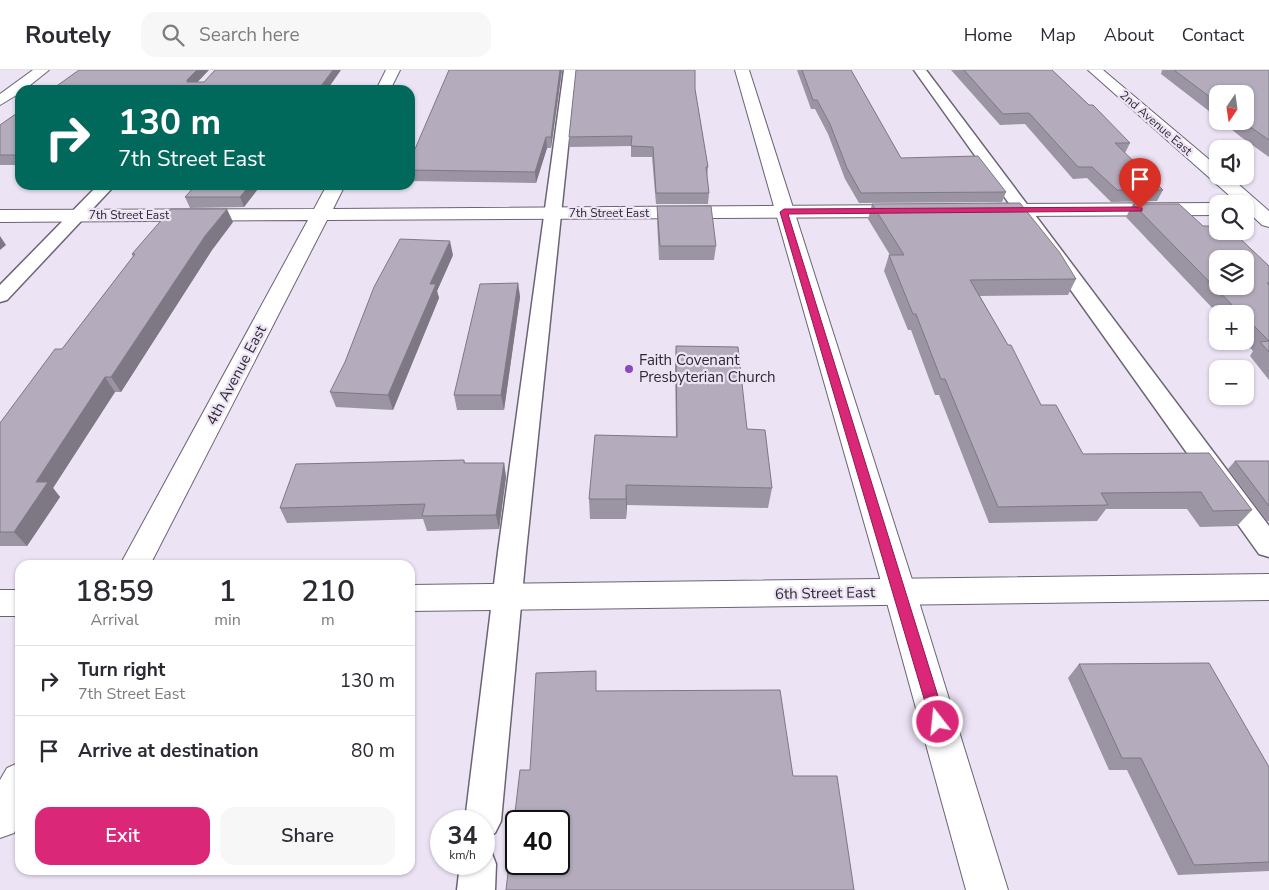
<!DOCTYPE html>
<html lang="en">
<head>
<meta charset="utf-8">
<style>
  :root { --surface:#fff; --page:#f7f7f7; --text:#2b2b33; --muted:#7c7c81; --line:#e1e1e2; --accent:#db2777 }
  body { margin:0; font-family:"Nunito Sans",sans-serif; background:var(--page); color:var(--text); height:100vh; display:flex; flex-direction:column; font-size:19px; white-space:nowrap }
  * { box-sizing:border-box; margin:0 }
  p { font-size:16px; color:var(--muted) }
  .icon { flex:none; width:28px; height:28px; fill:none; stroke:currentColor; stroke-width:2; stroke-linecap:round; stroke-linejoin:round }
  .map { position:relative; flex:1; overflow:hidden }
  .sheet { position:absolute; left:15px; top:490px; width:400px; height:315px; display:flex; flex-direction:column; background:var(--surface); border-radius:15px; box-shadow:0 1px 4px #0004 }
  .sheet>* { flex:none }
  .hud { position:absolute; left:15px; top:15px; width:400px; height:105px; border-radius:15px; box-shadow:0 1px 4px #0004; background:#00695c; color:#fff; overflow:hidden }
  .needle { width:32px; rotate:193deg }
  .controls { position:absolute; left:1209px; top:15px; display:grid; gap:10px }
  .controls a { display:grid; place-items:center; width:45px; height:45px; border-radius:10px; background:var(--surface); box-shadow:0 1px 4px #0004; font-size:25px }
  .speed { position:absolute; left:430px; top:740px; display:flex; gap:10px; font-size:25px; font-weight:700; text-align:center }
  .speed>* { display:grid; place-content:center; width:65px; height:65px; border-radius:50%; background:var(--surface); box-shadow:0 1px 4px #0004; line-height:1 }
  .speed small { font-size:12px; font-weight:400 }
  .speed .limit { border:2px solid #111; border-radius:8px; background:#fff; color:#111 }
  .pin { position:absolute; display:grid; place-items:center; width:42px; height:42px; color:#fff; margin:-51px -21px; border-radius:50% 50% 50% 0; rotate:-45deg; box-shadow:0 0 5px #0007 }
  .pin .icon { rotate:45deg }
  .me { position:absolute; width:55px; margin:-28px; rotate:344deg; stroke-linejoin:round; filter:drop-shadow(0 0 4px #0008) }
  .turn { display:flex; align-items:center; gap:18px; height:105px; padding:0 20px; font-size:22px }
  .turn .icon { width:65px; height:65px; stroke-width:2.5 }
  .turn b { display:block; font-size:35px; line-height:42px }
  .eta { display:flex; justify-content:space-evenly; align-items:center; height:85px; text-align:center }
  .eta b { font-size:30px; font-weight:600; line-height:35px }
  .action { display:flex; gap:10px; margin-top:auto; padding:10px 20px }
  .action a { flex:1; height:58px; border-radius:15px; background:var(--accent); color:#fff; font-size:20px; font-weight:600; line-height:58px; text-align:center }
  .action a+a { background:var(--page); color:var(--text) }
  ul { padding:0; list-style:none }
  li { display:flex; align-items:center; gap:15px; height:70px; padding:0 20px; border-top:1px solid var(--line) }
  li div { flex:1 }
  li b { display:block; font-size:19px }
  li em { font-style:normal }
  header { display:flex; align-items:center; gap:30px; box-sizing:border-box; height:70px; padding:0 25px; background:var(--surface); border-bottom:1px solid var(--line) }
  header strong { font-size:24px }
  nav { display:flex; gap:28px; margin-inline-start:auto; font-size:18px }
  .search { width:350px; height:45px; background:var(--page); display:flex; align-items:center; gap:12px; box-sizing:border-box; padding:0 18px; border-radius:15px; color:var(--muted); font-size:19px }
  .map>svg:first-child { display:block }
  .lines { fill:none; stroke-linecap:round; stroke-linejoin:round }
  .service-casing { stroke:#6c6474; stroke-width:3 }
  .minor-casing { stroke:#6c6474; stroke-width:2 }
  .tertiary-casing { stroke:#6c6474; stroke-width:2 }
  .service { fill:#fff; fill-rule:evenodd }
  .minor { fill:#fff; fill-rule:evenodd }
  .tertiary { fill:#fff; fill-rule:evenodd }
  .wall { fill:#9b94a3 }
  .shaded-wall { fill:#7e7884 }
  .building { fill:#b4acbd; stroke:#7e7884; fill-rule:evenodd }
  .route { fill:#db2777; stroke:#8e194d }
  .poi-dot { fill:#8b49bd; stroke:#ece3f5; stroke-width:2 }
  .labels { text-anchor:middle; stroke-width:4.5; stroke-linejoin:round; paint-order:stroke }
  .far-street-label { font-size:12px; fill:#2e2a31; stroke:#ece3f5 }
  .poi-label { font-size:15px; fill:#2e2a31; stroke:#ece3f5; text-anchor:start }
  .street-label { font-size:15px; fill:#2e2a31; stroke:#ece3f5 }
</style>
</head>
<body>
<header>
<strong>Routely</strong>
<div class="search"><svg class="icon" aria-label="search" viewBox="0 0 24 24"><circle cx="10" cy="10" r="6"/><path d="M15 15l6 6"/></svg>Search here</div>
<nav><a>Home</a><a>Map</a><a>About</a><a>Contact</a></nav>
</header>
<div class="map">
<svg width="1269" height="820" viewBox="0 0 1269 820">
  <rect width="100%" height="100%" fill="#ece3f5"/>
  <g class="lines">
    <defs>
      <g id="service">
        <path d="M564,0h12l-50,482 -25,269 -6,12 -11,5v-17h-19l33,-269z"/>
        <path d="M914,0h12l343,456v31l-10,-3z"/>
        <path d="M98,115h17l-108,115 -7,2v-17z"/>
        <path d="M484,778l7,3 5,13 -1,26h-38l3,-26h24z"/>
      </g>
      <g id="minor">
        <path d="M33,0h16l-25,20h-4v3l-20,12v-11z"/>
        <path d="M386,0h14l-10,20h-14z"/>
        <path d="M1088,0h15l115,97v9h11l40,35v16l-7,-2 -17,-16v-5h-6z"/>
        <path d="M327,115h18l-12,24 576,-4 7,2 2,4 -2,4 -7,2 -582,3 -177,345h-30l188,-345 -308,2v-12l314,-1z"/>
        <path d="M1218,133v12l-229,1 -7,-2 -2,-4 2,-4 7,-2z"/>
        <path d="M1269,504v26l-859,11v-26z"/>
        <rect x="0" y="520" width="20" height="26"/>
        <path d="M20,692v58l-6,13 -14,5v-58l7,-12z"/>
      </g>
      <path id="tertiary" d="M735,0h14l167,522 92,298h-42l-82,-298z"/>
    </defs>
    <use href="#service" class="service-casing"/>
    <use href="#minor" class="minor-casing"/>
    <use href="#tertiary" class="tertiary-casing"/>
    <use href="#service" class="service"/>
    <use href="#minor" class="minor"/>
    <use href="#tertiary" class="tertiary"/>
  </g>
  <g class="wall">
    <path d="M562,0l-11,78h-4l-11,35 -126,-2v-24l5,-8z"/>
    <path d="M797,0h54l50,88 105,34 -4,10 -143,1 -14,-24 -17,-45 -13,-25h-4z"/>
    <path d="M951,0h101l78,73 -5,10 38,37 -6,11 -46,1 -24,-24 -14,1 -48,-55 -25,1z"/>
    <path d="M1162,0h107v87l-28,-20 -20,-16h24l-27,-27v24l-57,-44z"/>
    <path d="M695,19l13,78 -1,11 2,15 -1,11h-52l-4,-47h-21v-11l-61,1 -1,-10z"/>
    <path d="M20,41v54h-20v-40z"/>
    <path d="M195,115h66l-17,22 -54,1 -5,-11 10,-11z"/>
    <path d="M872,134l204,75 -8,16 -88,1 61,109 42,49 126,-1 43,57 -15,16 -37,1 -13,-18h-81l-9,12 -108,2 -50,-128h-4l-24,-65h-3l-24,-59 5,-16h1l-22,-36z"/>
    <path d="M1133,134l70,22 66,40v114l-19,-24 3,-5 -9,-10h1v-27h-27l-92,-97z"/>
    <path d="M657,136l59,40 -2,14h-55l-2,-40z"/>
    <path d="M233,152l-21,28 -91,142h-6l-62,96 7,9 -33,49h-27v-123l62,-74 71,-92 -1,-3z"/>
    <path d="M453,185l-16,36 2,7 -46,112 -57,-3 -6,-15z"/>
    <path d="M518,213l2,14 -16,113h-47l-3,-15z"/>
    <path d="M676,276l71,83 25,59 -4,20 -141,-3 -1,14h-36l-1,-20 87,-62 -1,-71z"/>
    <path d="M464,390l1,3h39l2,14 -7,52 -72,2 -4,-12 -136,4 -7,-15z"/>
    <path d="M1235,391h34v60h-2l-39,-52z"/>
    <path d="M1079,594l190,103v104l-91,4 -51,-105h-18l-41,-92z"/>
  </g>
  <g class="shaded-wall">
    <path d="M197,0h12l-18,19 -4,-7v-2z"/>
    <path d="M333,0h8l-14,20h-9z"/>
    <path d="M560,0h2l-11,78v-11z"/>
    <path d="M546,67l1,11 -11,35 -1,-11z"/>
    <path d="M250,115h11l-17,22 -4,-10z"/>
    <path d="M227,139l6,13 -21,28 -91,142 -10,-15 94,-141z"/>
    <path d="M0,166l6,9 -6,5z"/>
    <path d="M450,171l3,14 -16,36 2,7 -46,112 -5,-15 42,-111z"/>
    <path d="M518,213l2,14 -16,113 -3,-15z"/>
    <path d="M105,307l10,15 -62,96 7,9 -33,49 -13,-14 22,-50z"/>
    <path d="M504,393l2,14 -7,52 -3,-14z"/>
    <path d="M626,415l1,20 -1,14z"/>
  </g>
  <g class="building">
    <path d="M79,0h118l-10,10v2h17l11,-12h118l-15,20h-267z"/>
    <path d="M449,0h111l-9,67h-5l-11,35 -125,-2v-13l5,-8z"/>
    <path d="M576,0h119v19l13,78h-2l3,26h-53l-3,-46 -22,-1 1,-10 -63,1z"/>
    <path d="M802,0h49l50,88 77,-2 28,36 -145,1 -14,-25 -17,-44 -13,-24h-4z"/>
    <path d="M964,0h88l37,35h4l37,38h-15l48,47h-46l-25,-23h-14l-49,-54 -26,1z"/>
    <path d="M1174,0h95v70l-27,-19h3v-27h-27v9z"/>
    <path d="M20,41v44h-20v-30z"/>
    <path d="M196,115h54l-10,12h-55z"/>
    <path d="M1020,133l40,50 16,26 -106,1 38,65h3l30,60h15l27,49 126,-1 43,57 -39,1 -12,-19 -100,1 7,12 -110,2 -53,-128h-4l-25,-65h-3l-24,-59h15l-32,-51z"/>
    <path d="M1133,134h46l24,22h15v5h14l37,35v17h-2l2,2v67l-9,-10 9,-1 -24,-24v-3h-4zM1218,189h27v27h-27z"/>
    <path d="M657,136h54l5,40h-56z"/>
    <path d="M171,139h56l-22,27 -94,141h-6l-69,105h12l-34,50h-14v-109l55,-74h7l73,-95h-3z"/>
    <path d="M400,169l50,2 -20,43h6l-48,111 -58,-3 15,-30 29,-75z"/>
    <path d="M518,213l-17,112h-47l26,-111z"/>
    <path d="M676,276l62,1 9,82 18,1 7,58 -146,-3v14h-37l6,-64 82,2z"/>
    <path d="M464,390v3h40l-8,52 -74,1 3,-12 -145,4 16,-44z"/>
    <path d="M1235,391h34v45z"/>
    <path d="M1209,593l60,104v95l-75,3 -53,-107h-19l-43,-94z"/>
    <path d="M596,601v20l184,-1 13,86h44l17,114h-348l14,-120h10l6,-97zM516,751h43v43h-43z"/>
  </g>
  <path class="route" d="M1140,137l2,1v3l-354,3 158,508 -3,5 -5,2 -5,-2 -2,-5 -151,-510 4,-3z"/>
  <circle class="poi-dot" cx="629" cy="299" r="5"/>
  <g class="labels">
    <g class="far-street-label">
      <text transform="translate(1156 53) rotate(41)" y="4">2nd Avenue East</text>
      <text x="609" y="147">7th Street East</text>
      <text x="129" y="149">7th Street East</text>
    </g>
    <g class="poi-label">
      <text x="639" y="295">Faith Covenant<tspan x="639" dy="17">Presbyterian Church</tspan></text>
    </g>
    <g class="street-label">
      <text transform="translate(236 305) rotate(-62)" y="5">4th Avenue East</text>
      <text transform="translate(825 523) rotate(-1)" y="5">6th Street East</text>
    </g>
  </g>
</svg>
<div class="controls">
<a><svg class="needle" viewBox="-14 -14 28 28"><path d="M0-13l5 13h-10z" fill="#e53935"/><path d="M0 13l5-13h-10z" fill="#7c7c81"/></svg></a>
<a><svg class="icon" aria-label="sound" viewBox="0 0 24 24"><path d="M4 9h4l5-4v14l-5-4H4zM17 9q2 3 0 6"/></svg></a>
<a><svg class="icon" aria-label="search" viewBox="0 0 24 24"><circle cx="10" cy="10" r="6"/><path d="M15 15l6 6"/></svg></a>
<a><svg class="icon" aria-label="layers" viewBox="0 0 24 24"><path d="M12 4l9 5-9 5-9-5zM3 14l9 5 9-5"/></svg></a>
<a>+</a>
<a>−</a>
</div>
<div class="speed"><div>34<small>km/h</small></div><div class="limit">40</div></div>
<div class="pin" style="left:1140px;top:139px;background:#d93025"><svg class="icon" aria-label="arrive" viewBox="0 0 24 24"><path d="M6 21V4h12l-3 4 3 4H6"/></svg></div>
<svg class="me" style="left:938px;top:652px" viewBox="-20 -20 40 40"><circle r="17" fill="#db2777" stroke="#fff" stroke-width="3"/><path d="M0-11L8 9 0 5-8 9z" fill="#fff"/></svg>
<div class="hud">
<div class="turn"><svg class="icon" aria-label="right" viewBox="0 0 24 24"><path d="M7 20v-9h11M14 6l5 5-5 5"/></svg><div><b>130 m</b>7th Street East</div></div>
</div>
<section class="sheet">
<div class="eta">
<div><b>18:59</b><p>Arrival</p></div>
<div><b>1</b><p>min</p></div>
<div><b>210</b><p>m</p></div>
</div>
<ul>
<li><svg class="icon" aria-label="right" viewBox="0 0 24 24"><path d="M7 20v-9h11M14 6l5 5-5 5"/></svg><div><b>Turn right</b><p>7th Street East</p></div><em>130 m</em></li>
<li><svg class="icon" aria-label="arrive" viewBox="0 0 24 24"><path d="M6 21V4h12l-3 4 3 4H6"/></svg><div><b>Arrive at destination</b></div><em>80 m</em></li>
</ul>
<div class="action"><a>Exit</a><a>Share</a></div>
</section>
</div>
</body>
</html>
